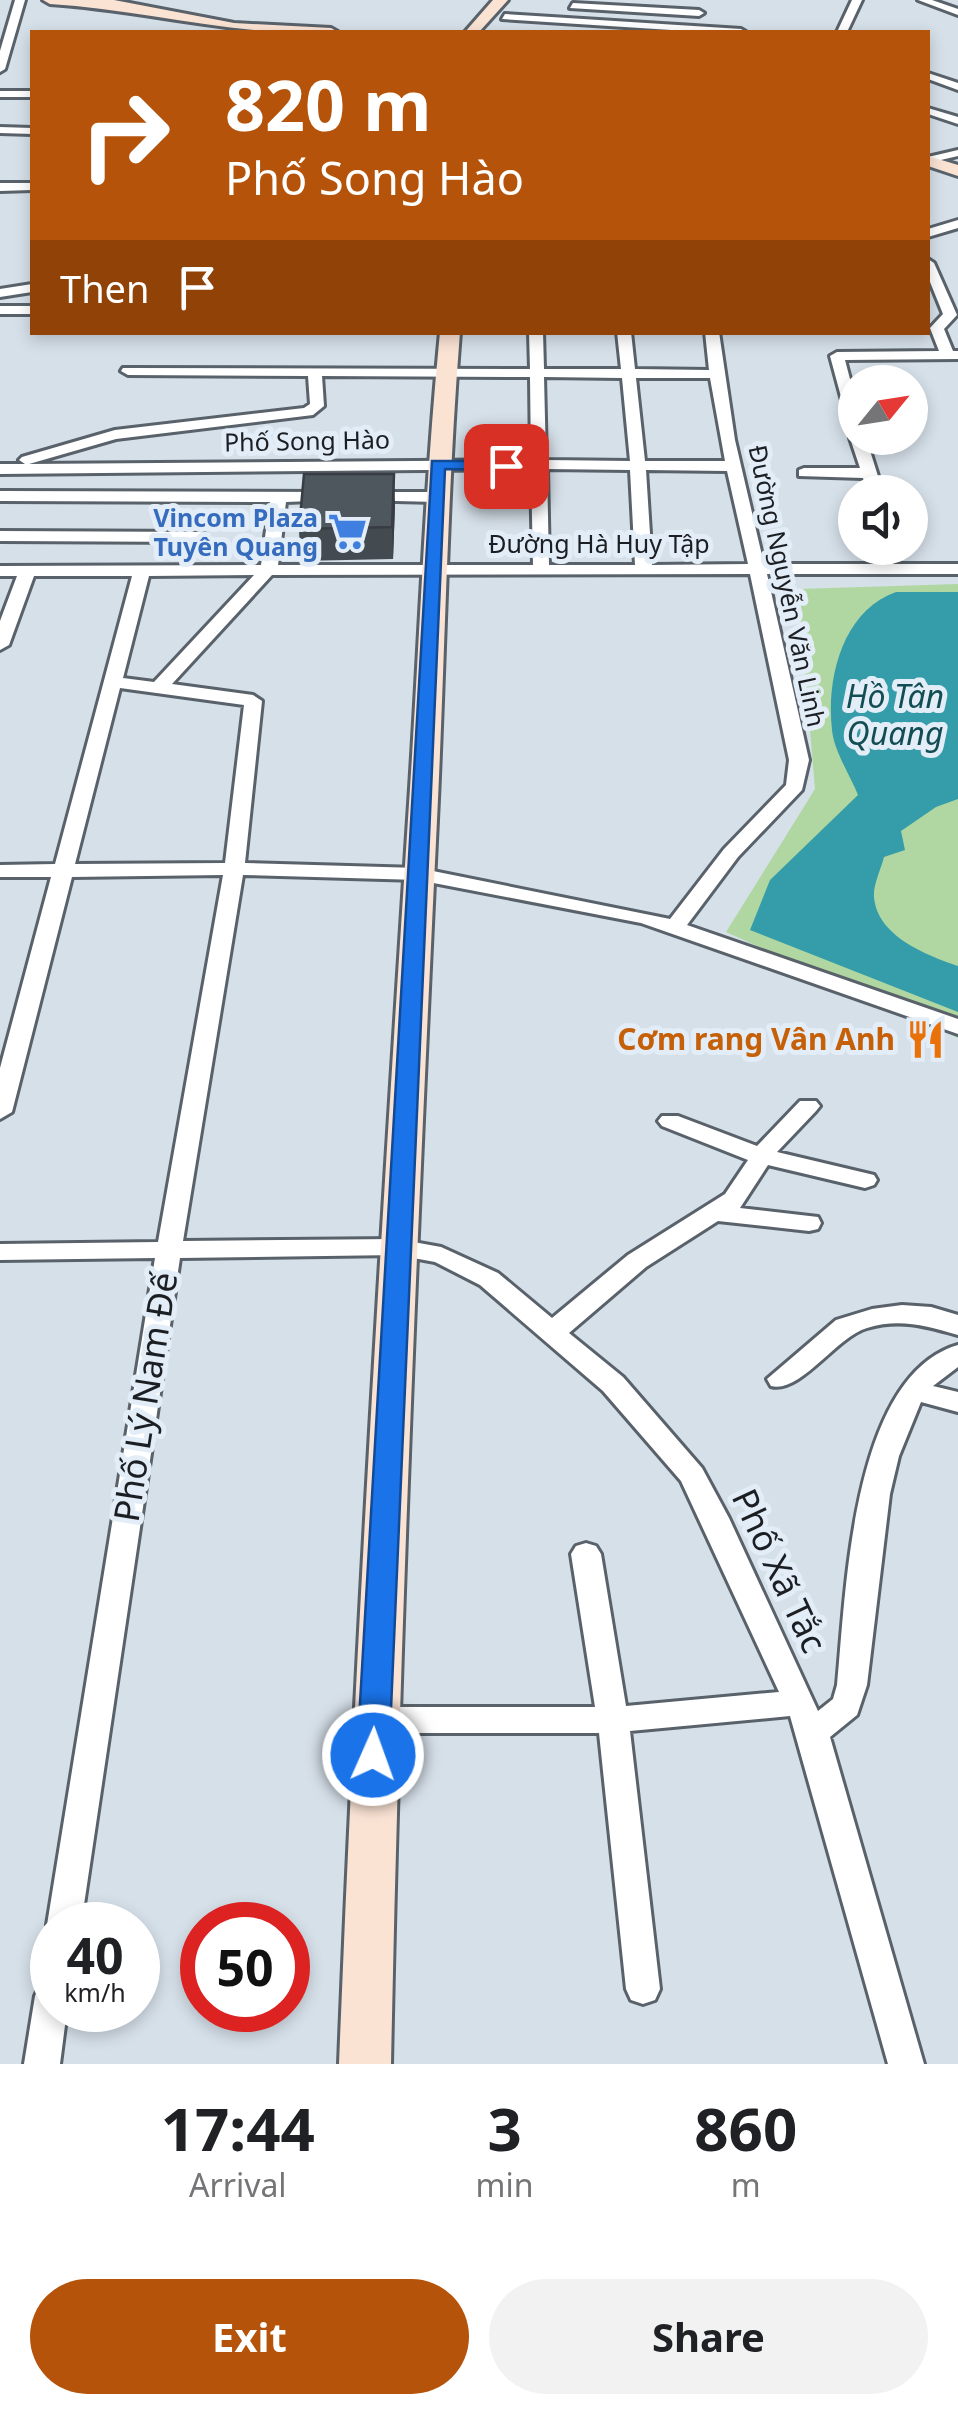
<!DOCTYPE html>
<html lang="en">
<head>
<meta charset="utf-8">
<style>
  :root { --surface:#fff; --page:#f2f2f2; --text:#202124; --muted:#757577; --accent:#b45309 }
  body { margin:0; font-family:"Noto Sans",sans-serif; background:var(--page); color:var(--text); height:100vh; display:flex; flex-direction:column; font-size:38px; white-space:nowrap }
  * { box-sizing:border-box; margin:0 }
  p { font-size:32px; color:var(--muted) }
  .icon { flex:none; width:55px; height:55px; fill:none; stroke:currentColor; stroke-width:2; stroke-linecap:round; stroke-linejoin:round }
  .map { position:relative; height:2064px; overflow:hidden }
  .panel { display:flex; flex-direction:column; background:var(--surface); flex:1 }
  .panel>* { flex:none }
  .banner { position:absolute; left:30px; top:30px; width:900px; height:305px; border-radius:0px; box-shadow:0 5px 15px #0003; background:#b45309; color:#fff; overflow:hidden }
  .needle { width:65px; rotate:60deg }
  .controls { position:absolute; left:838px; top:365px; display:grid; gap:20px }
  .controls a { display:grid; place-items:center; width:90px; height:90px; border-radius:50%; background:var(--surface); box-shadow:0 5px 15px #0003; font-size:50px }
  .speed { position:absolute; left:30px; top:1902px; display:flex; gap:20px; font-size:50px; font-weight:700; text-align:center }
  .speed>* { display:grid; place-content:center; width:130px; height:130px; border-radius:50%; background:var(--surface); box-shadow:0 5px 15px #0003; line-height:1 }
  .speed small { font-size:25px; font-weight:400 }
  .speed .limit { border:15px solid #d22; background:#fff; color:#111 }
  .pin { position:absolute; display:grid; place-items:center; width:85px; height:85px; color:#fff; margin:-42px; border-radius:20px; box-shadow:0 5px 15px #0006 }
  .me { position:absolute; width:110px; margin:-55px; rotate:2deg; stroke-linejoin:round; filter:drop-shadow(0 0 8px #0008) }
  .turn { display:flex; align-items:center; gap:35px; height:210px; padding:0 30px; font-size:45px }
  .turn .icon { width:130px; height:130px; stroke-width:2.5 }
  .turn b { display:block; font-size:70px; line-height:85px }
  .then { display:flex; align-items:center; height:95px; padding:0 30px; background:#0003; gap:20px; font-size:38px }
  .eta { display:flex; justify-content:space-evenly; align-items:center; height:170px; text-align:center }
  .eta b { font-size:60px; font-weight:700; line-height:70px }
  .primary-button { display:flex; gap:20px; margin-top:auto; padding:20px 30px }
  .primary-button a { flex:1; height:115px; border-radius:60px; background:var(--accent); color:#fff; font-size:40px; font-weight:700; line-height:115px; text-align:center }
  .primary-button a+a { background:var(--page); color:var(--text) }
  .map>svg:first-child { display:block }
  .green { fill:#b0d7a2 }
  .water { fill:#359caa }
  .lines { fill:none; stroke-linecap:round; stroke-linejoin:round }
  .street-casing { stroke:#59626a; stroke-width:6 }
  .secondary-casing { stroke:#59626a; stroke-width:6 }
  .street { fill:#fff; fill-rule:evenodd }
  .secondary { fill:#fbe3d4; fill-rule:evenodd }
  .wall { fill:#434b51 }
  .shaded-wall { fill:#373d42 }
  .building { fill:#4e575e; stroke:#373d42; stroke-width:2.5 }
  .route { fill:#1a73e8; stroke:#114b97; stroke-width:2.5 }
  .labels { text-anchor:middle; stroke-width:10; stroke-linejoin:round; paint-order:stroke }
  .far-street-label { font-size:25px; fill:#1b1e22; stroke:#e3edf7 }
  .far-shop-label { font-size:25px; font-weight:bold; fill:#366cbe; stroke:#e3edf7; text-anchor:end }
  .food-label { font-size:30px; font-weight:bold; fill:#c56008; stroke:#e3edf7; text-anchor:end }
  .water-label { font-size:32px; font-style:italic; fill:#124d54; stroke:#e3edf7 }
  .near-street-label { font-size:35px; fill:#1b1e22; stroke:#e3edf7 }
</style>
</head>
<body>
<div class="map">
<svg width="958" height="2064" viewBox="0 0 958 2064">
  <rect width="100%" height="100%" fill="#d6e0e9"/>
  <path class="green" d="M958,584v454l-232,-106 89,-143 -17,-200z"/>
  <path class="water" d="M896,592h62v207l-22,8 -35,24 4,19 -21,7c-3,12 -11,28 -10,40 3,39 52,58 84,69v46l-208,-82 20,-50 88,-85c-8,-20 -24,-44 -26,-65 -6,-53 11,-119 64,-138z"/>
  <g class="lines">
    <defs>
      <g id="street">
        <path d="M15,0h10l-20,69 -5,3v-21z"/>
        <path d="M852,0h10l-15,32h-10z"/>
        <path d="M918,0h14l26,9v6z"/>
        <path d="M573,3l126,7 5,3 -5,3 -129,-8z"/>
        <path d="M505,14l236,15 5,3h-44l-200,-13z"/>
        <path d="M928,73l30,10v7l-30,-11z"/>
        <rect x="0" y="91" width="32" height="6"/>
        <path d="M928,108l30,9v7l-30,-10z"/>
        <path d="M0,127l32,1v6l-32,-1z"/>
        <path d="M958,150v6l-30,7v-6z"/>
        <path d="M0,183h32v7l-32,1z"/>
        <path d="M958,220v8l-30,9v-8z"/>
        <path d="M928,259l6,4 23,52 -13,14 9,22h5v8l-113,1 10,38v33l-5,-1 -20,-74 7,-4 102,-1 -9,-23 13,-14 -15,-37z"/>
        <path d="M32,284v8l-32,5v-8z"/>
        <rect x="0" y="306" width="32" height="8"/>
        <path d="M529,332h14l1,37h77l-4,-37h14l4,37 74,1 -4,-38h14l16,108 29,124h194v10h-191l42,186 -7,30 -64,67 -51,68 271,94v15l-317,-111 -223,-43 -175,-5 -60,366 214,-2 44,8 57,26 54,45 76,-63 97,-61 23,-34 -86,-34 -4,-5 4,-5h16l79,30 43,-45h16l4,5 -4,5 -39,41 97,23 3,5 -3,5 -9,3 -97,-23 -28,43 78,9 3,6 -3,6 -9,2 -91,-10 -72,46 -77,66 54,44 79,91 27,50 89,193 15,-12 4,-14c9,-91 14,-309 121,-340v22l-25,19 25,6v20l-37,-10 -22,54 -9,38 -23,191 -10,30 -27,22 94,327h-36l-98,-348 -160,15 30,258 -5,11 -12,4 -12,-4 -5,-11 -27,-256h-224l-11,-4 -5,-9 5,-9 11,-4h220l-24,-153 5,-8 10,-3 10,3 5,8 25,152 153,-14 -98,-211 -78,-90 -123,-106 -45,-23 -38,-7 -217,3 -99,667h-29v11l-5,-11 108,-667 -155,2v-16l158,-2 65,-367 -151,2 -60,235 -12,7v-51l51,-191h-51v-12l55,-1 77,-288h-98l-25,69 -9,5v-29l17,-45h-17v-10l261,-1 9,-63 -270,-1v-10l331,1 6,2v6l-51,2 -8,63h255l-2,-96 -531,5v-10h25l-6,-4 3,-3 93,-27 189,-22 6,-4 -2,-28 -180,-1 -7,-4 2,-3 407,1zM322,376l208,1 1,83 -502,4 87,-25 197,-24 11,-9zM544,377l78,1 8,83 -84,-1zM636,378h74l15,83h-80zM547,469l83,1 5,95h-86zM646,470l81,1 21,93 -96,1zM750,574l39,186 -3,25 -62,64 -54,70 -252,-51 -173,-5 17,-162 -9,-6 -81,-11 100,-109zM254,575l-100,107 -31,-4 26,-102zM120,688l124,17 -19,158 -150,1z"/>
        <path d="M855,434v4h11l17,54h-16l-4,-14 -64,-2v-6l5,-2h56l-10,-30z"/>
        <path d="M363,492h73l8,5 -8,5 -79,-2v-6z"/>
        <path d="M0,531l201,1 8,5 -8,5 -201,-1z"/>
        <path d="M902,1305l29,2 27,8v20c-32,-9 -58,-17 -91,-7 -31,9 -67,66 -96,58l-4,-7 69,-59 36,-11z"/>
        <path d="M52,1980v30h15l-7,54h-36l11,-68 5,-11z"/>
      </g>
      <g id="secondary">
        <path d="M43,0h71l120,23 97,5 7,4c-97,6 -191,-22 -288,-28z"/>
        <path d="M493,0h15l-29,32h-14z"/>
        <path d="M928,156l30,9v11l-30,-10z"/>
        <path d="M440,332h20c-13,163 -15,325 -23,488 -20,414 -38,829 -46,1244h-52c16,-415 42,-830 69,-1245 11,-162 16,-324 32,-487z"/>
      </g>
    </defs>
    <use href="#street" class="street-casing"/>
    <use href="#secondary" class="secondary-casing"/>
    <use href="#street" class="street"/>
    <use href="#secondary" class="secondary"/>
  </g>
  <path class="wall" d="M395,505l-2,54 -93,2 -1,-32z"/>
  <path class="shaded-wall" d="M394,474l1,31 -2,54 -1,-32z"/>
  <path class="building" d="M304,474h90l-2,53 -93,2z"/>
  <path class="route" d="M432,461h74l8,5 -8,4 -61,-1 -56,1286 -4,9 -12,4 -11,-4 -5,-9z"/>
  <defs>
    <symbol id="supermarket-bare" viewBox="-9 -9 18 18"><path d="M-6-5.5h2.5l.6 2H6L4.5 2H-2.5L-4.4-4H-6ZM-1.5 3.2a1.3 1.3 0 1 0 .1 0ZM3 3.2a1.3 1.3 0 1 0 .1 0Z" fill="#3f7fe0" stroke="#e3edf7" stroke-width="2.5" paint-order="stroke"/></symbol>
    <symbol id="restaurant-bare" viewBox="-9 -9 18 18"><path d="M-5-6h1v4h1v-4h1v4h1v-4h1v5L-1.5 .5V6h-2V.5L-5-1ZM5-6V6H3V1.5H1.5Q1.5-4 5-6Z" fill="#e8710a" stroke="#e3edf7" stroke-width="2.5" paint-order="stroke"/></symbol>
  </defs>
  <g fill-rule="evenodd">
    <use href="#supermarket-bare" x="320" y="504" width="55" height="55"/>
    <use href="#restaurant-bare" x="898" y="1012" width="55" height="55"/>
  </g>
  <g class="labels">
    <g class="far-street-label">
      <text transform="translate(307 441) rotate(-1)" y="9">Phố Song Hào</text>
      <text x="599" y="553">Đường Hà Huy Tập</text>
      <text transform="translate(787 586) rotate(78)" y="9">Đường Nguyễn Văn Linh</text>
    </g>
    <g class="far-shop-label">
      <text x="318" y="527">Vincom Plaza<tspan x="318" dy="29">Tuyên Quang</tspan></text>
    </g>
    <g class="food-label">
      <text x="895" y="1050">Cơm rang Vân Anh</text>
    </g>
    <g class="water-label">
      <text x="895" y="708">Hồ Tân<tspan x="895" dy="37">Quang</tspan></text>
    </g>
    <g class="near-street-label">
      <text transform="translate(146 1397) rotate(-81)" y="12">Phố Lý Nam Đế</text>
      <text transform="translate(779 1571) rotate(65)" y="12">Phố Xã Tắc</text>
    </g>
  </g>
</svg>
<div class="controls">
<a><svg class="needle" viewBox="-14 -14 28 28"><path d="M0-13l5 13h-10z" fill="#e53935"/><path d="M0 13l5-13h-10z" fill="#757577"/></svg></a>
<a><svg class="icon" aria-label="sound" viewBox="0 0 24 24"><path d="M4 9h4l5-4v14l-5-4H4zM17 9q2 3 0 6"/></svg></a>
</div>
<div class="speed"><div>40<small>km/h</small></div><div class="limit">50</div></div>
<div class="pin" style="left:506px;top:466px;background:#d93025"><svg class="icon" aria-label="arrive" viewBox="0 0 24 24"><path d="M6 21V4h12l-3 4 3 4H6"/></svg></div>
<svg class="me" style="left:373px;top:1755px" viewBox="-20 -20 40 40"><circle r="17" fill="#1a73e8" stroke="#fff" stroke-width="3"/><path d="M0-11L8 9 0 5-8 9z" fill="#fff"/></svg>
<div class="banner">
<div class="turn"><svg class="icon" aria-label="right" viewBox="0 0 24 24"><path d="M7 20v-9h11M14 6l5 5-5 5"/></svg><div><b>820 m</b>Phố Song Hào</div></div>
<div class="then">Then<svg class="icon" aria-label="arrive" viewBox="0 0 24 24"><path d="M6 21V4h12l-3 4 3 4H6"/></svg></div>
</div>
</div>
<section class="panel">
<div class="eta">
<div><b>17:44</b><p>Arrival</p></div>
<div><b>3</b><p>min</p></div>
<div><b>860</b><p>m</p></div>
</div>
<div class="primary-button"><a>Exit</a><a>Share</a></div>
</section>
</body>
</html>
